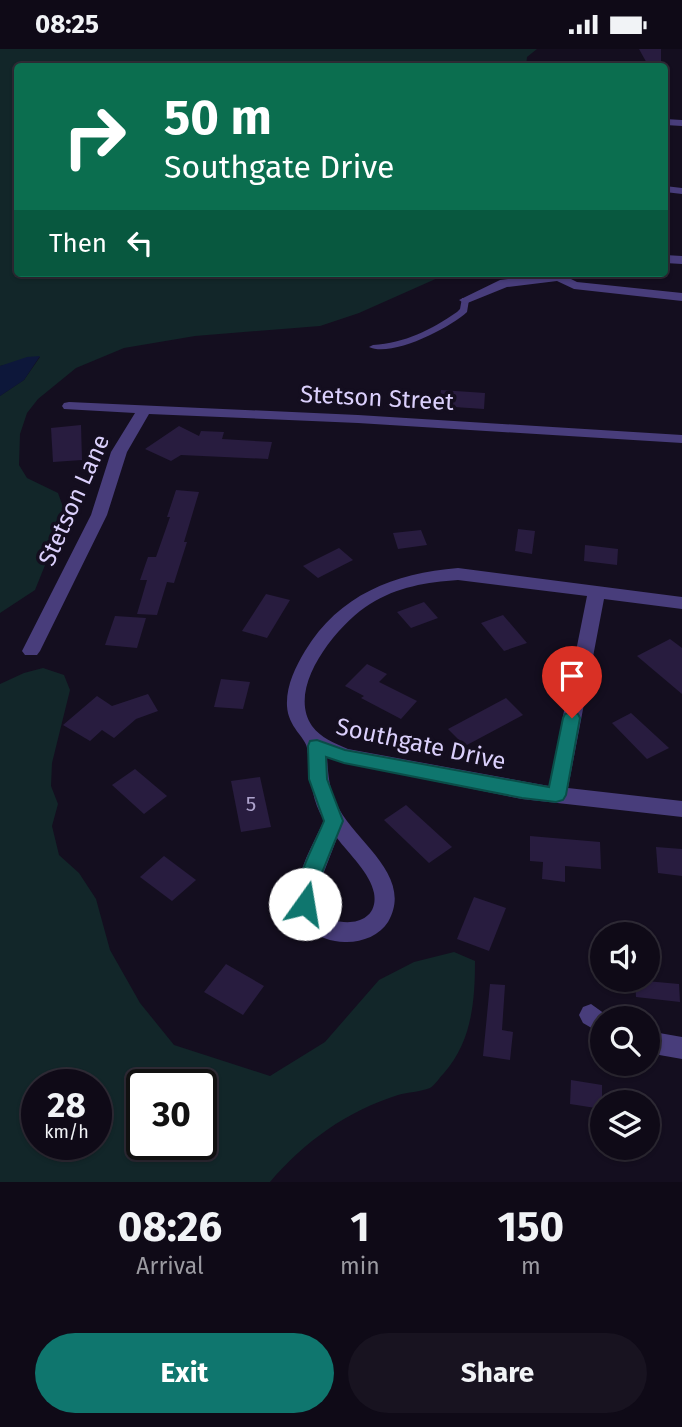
<!DOCTYPE html>
<html lang="en">
<head>
<meta charset="utf-8">
<style>
  :root { --surface:#0f0a17; --page:#181320; --text:#f1f3f6; --muted:#9b9aa1; --line:#2f2b36; --accent:#0f766e }
  body { margin:0; font-family:"Fira Sans",sans-serif; background:var(--page); color:var(--text); height:100vh; display:flex; flex-direction:column; font-size:26px; white-space:nowrap }
  * { box-sizing:border-box; margin:0 }
  p { font-size:23px; color:var(--muted) }
  .icon { flex:none; width:38px; height:38px; fill:none; stroke:currentColor; stroke-width:2; stroke-linecap:round; stroke-linejoin:round }
  .map { position:relative; height:1133px; overflow:hidden }
  .side { display:flex; flex-direction:column; background:var(--surface); flex:1 }
  .side>* { flex:none }
  .hud { position:absolute; left:14px; top:14px; width:654px; height:214px; border-radius:7px; box-shadow:0 2px 5px #0004,0 0 0 2px var(--line); background:#0b6e4f; color:#fff; overflow:hidden }
  .controls { position:absolute; left:590px; top:873px; display:grid; gap:14px }
  .controls a { display:grid; place-items:center; width:70px; height:70px; border-radius:50%; background:var(--surface); box-shadow:0 2px 5px #0004,0 0 0 2px var(--line); font-size:35px }
  .speed { position:absolute; left:21px; top:1020px; display:flex; gap:14px; font-size:35px; font-weight:700; text-align:center }
  .speed>* { display:grid; place-content:center; width:91px; height:91px; border-radius:50%; background:var(--surface); box-shadow:0 2px 5px #0004,0 0 0 2px var(--line); line-height:1 }
  .speed small { font-size:18px; font-weight:400 }
  .speed .limit { border:4px solid #111; border-radius:10px; background:#fff; color:#111 }
  .pin { position:absolute; display:grid; place-items:center; width:60px; height:60px; color:#fff; margin:-72px -30px; border-radius:50% 50% 50% 0; rotate:-45deg; box-shadow:0 0 7px #0007 }
  .pin .icon { rotate:45deg }
  .me { position:absolute; width:77px; margin:-38px; rotate:13deg; stroke-linejoin:round; filter:drop-shadow(0 0 5px #0008) }
  .turn { display:flex; align-items:center; gap:24px; height:147px; padding:0 35px; font-size:32px }
  .turn .icon { width:91px; height:91px; stroke-width:2.5 }
  .turn b { display:block; font-size:49px; line-height:60px }
  .then { display:flex; align-items:center; height:66px; padding:0 35px; background:#0003; gap:14px; font-size:26px }
  .eta { display:flex; justify-content:space-evenly; align-items:center; height:119px; text-align:center }
  .eta b { font-size:42px; font-weight:700; line-height:49px }
  .primary-button { display:flex; gap:14px; margin-top:auto; padding:14px 35px }
  .primary-button a { flex:1; height:80px; border-radius:42px; background:var(--accent); color:#fff; font-size:28px; font-weight:700; line-height:80px; text-align:center }
  .primary-button a+a { background:var(--page); color:var(--text) }
  .status { display:flex; justify-content:space-between; align-items:center; height:49px; padding:0 35px; background:var(--surface); direction:ltr }
  .status svg { height:19px; fill:currentColor }
  .map>svg:first-child { display:block }
  .green { fill:#122629; fill-rule:evenodd }
  .water { fill:#0d173a }
  .building { fill:#281c3f }
  .lines { fill:none; stroke-linecap:round; stroke-linejoin:round }
  .lane { fill:#483d7b; fill-rule:evenodd }
  .street { fill:#483d7b; fill-rule:evenodd }
  .route { fill:#0f766e; stroke:#0a4d48; stroke-width:2 }
  .labels { text-anchor:middle; stroke-width:7; stroke-linejoin:round; paint-order:stroke }
  .number-label { font-size:21px; fill:#aea3cd }
  .street-label { font-size:24px; fill:#dbd0fc; stroke:#140e1f }
</style>
</head>
<body>
<div class="status"><b>08:25</b><svg viewBox="0 0 49 12"><path d="M0 12V9h3v3zM5 12V6h3v6zM10 12V3h3v9zM15 12V0h3v12zM26 1h20v11H26zM47 4h2v5h-2z"/></svg></div>
<div class="map">
<svg width="682" height="1133" viewBox="0 0 682 1133">
  <rect width="100%" height="100%" fill="#140e1f"/>
  <g class="green">
    <path d="M0,0h537l-10,8 -1,10h-508v206h431l-90,40 -39,13 -125,10 -71,12 -48,20 -38,31 -11,14 -7,21 -1,31 8,13 31,15 5,14 -1,16 -27,67 -35,23v-217l24,-16 16,-23 -40,9z"/>
    <path d="M43,619l21,7 6,15 -18,73 -1,23 7,18 -6,22 7,29 20,18 17,26 14,51 30,53 34,42 96,31 55,-34 54,-62 35,-18 40,-10 21,9c0,40 -3,80 -31,112 -4,4 -9,12 -14,15 -10,4 -22,4 -32,7 -51,16 -94,47 -128,87h-270v-498l24,-11zM96,1036v60h-59v-60zM142,1036h59v60h-59z"/>
  </g>
  <path class="water" d="M40,307l-16,24 -24,16v-30l27,-9z"/>
  <g class="building">
    <path d="M639,0h22v18h-12z"/>
    <path d="M441,341l44,3 -1,16 -45,-3z"/>
    <path d="M81,376l1,35 -29,2 -2,-34z"/>
    <path d="M179,377l20,10 2,-5 23,1 -2,7 50,3 -4,17 -87,-4 -10,6 -26,-12z"/>
    <path d="M176,441l23,2 -15,50h3l-13,41 -7,-1 -10,33 -20,-1 10,-34h-7l8,-23h8l14,-40h-3z"/>
    <path d="M518,480l17,2 -3,23 -17,-3z"/>
    <path d="M421,481l6,15 -29,4 -5,-16z"/>
    <path d="M585,496l33,4 -1,16 -33,-4z"/>
    <path d="M339,499l14,12 -35,18 -15,-12z"/>
    <path d="M266,545l24,6 -23,38 -25,-7z"/>
    <path d="M424,553l14,16 -27,10 -14,-16z"/>
    <path d="M503,566l24,28 -23,8 -23,-28z"/>
    <path d="M115,567l31,2 -9,30 -32,-3z"/>
    <path d="M670,590l12,9v46l-45,-38z"/>
    <path d="M367,615l20,10 -8,8 38,19 -16,18 -40,-21 3,-2 -19,-10z"/>
    <path d="M221,630l29,3 -7,27 -29,-2z"/>
    <path d="M148,645l10,17 -22,8 -22,19 -12,-8 -12,11 -27,-16 34,-29 15,10z"/>
    <path d="M506,649l17,17 -58,31 -17,-17z"/>
    <path d="M631,664l38,35 -22,11 -35,-36z"/>
    <path d="M135,720l32,27 -23,18 -32,-29z"/>
    <path d="M260,728l11,50 -30,5 -10,-51z"/>
    <path d="M406,756l46,42 -23,16 -45,-43z"/>
    <path d="M530,787l70,6 1,27 -36,-3v16l-23,-3 1,-17 -13,-1z"/>
    <path d="M656,798l26,2v27l-24,-3z"/>
    <path d="M164,807l32,24 -24,21 -32,-24z"/>
    <path d="M474,848l32,11 -17,43 -32,-12z"/>
    <path d="M226,915l38,22 -21,29 -39,-23z"/>
    <path d="M635,931l44,4 1,18 -44,-5z"/>
    <path d="M490,935l15,1 -3,45 11,2 -3,28 -27,-4z"/>
    <path d="M571,1031l31,5v24l-32,-5z"/>
  </g>
  <g class="lines">
    <path class="lane" d="M462,249h6l1,2 -2,12c-17,16 -76,46 -98,35l4,-2c32,-2 58,-15 84,-33l3,-3z"/>
    <g class="street">
      <path d="M665,70l17,1v6l-17,-1z"/>
      <path d="M665,137l17,2v6l-17,-2z"/>
      <path d="M665,206l17,1v8l-17,-1z"/>
      <path d="M559,224l18,9 105,11v8l-108,-12 -17,-8 -50,6 -42,17 -6,-4 41,-20z"/>
      <path d="M69,353l289,13 324,20v8l-324,-20 -209,-9 -22,38 -20,63 -67,136 -3,4h-12l-3,-4 69,-136 20,-63 24,-39 -71,-4 -2,-3 2,-3z"/>
      <path d="M458,519l224,29v12l-78,-10 -36,189 114,13v16l-160,-18 -178,-36 -17,-6c1,15 2,32 9,46 17,38 79,72 52,119 -8,13 -25,20 -41,20 -11,1 -31,-5 -39,-13 -28,-32 2,-77 16,-109 -15,-24 -12,-45 -17,-72 -1,-10 -19,-21 -20,-42 -1,-20 8,-38 18,-55 34,-56 89,-78 153,-83zM458,531l129,16 -38,190 -201,-37c-14,-6 -27,-11 -36,-23 -27,-39 27,-103 58,-122 27,-17 57,-22 88,-24zM337,789c12,16 33,35 37,55 6,34 -38,36 -55,18v-26z"/>
      <path d="M591,955l21,15h-10v15l-19,-11 -4,-8 4,-8z"/>
      <path d="M648,982l34,6v22l-34,-6z"/>
    </g>
  </g>
  <path class="route" d="M572,663l6,2 2,4 -14,77 -3,5 -7,2 -34,-4 -178,-35 -18,-6 1,22 16,42 -28,69 -3,20 -7,3 -7,-3c-10,-20 18,-68 26,-89l-15,-42 -1,-33 2,-5 7,-1 28,10 204,37 14,-69 2,-4z"/>
  <g class="labels">
    <g class="number-label">
      <text x="251" y="762">5</text>
    </g>
    <g class="street-label">
      <text transform="translate(377 349) rotate(3)" y="8">Stetson Street</text>
      <text transform="translate(74 451) rotate(-66)" y="8">Stetson Lane</text>
      <text transform="translate(421 695) rotate(12)" y="8">Southgate Drive</text>
    </g>
  </g>
</svg>
<div class="controls">
<a><svg class="icon" aria-label="sound" viewBox="0 0 24 24"><path d="M4 9h4l5-4v14l-5-4H4zM17 9q2 3 0 6"/></svg></a>
<a><svg class="icon" aria-label="search" viewBox="0 0 24 24"><circle cx="10" cy="10" r="6"/><path d="M15 15l6 6"/></svg></a>
<a><svg class="icon" aria-label="layers" viewBox="0 0 24 24"><path d="M12 4l9 5-9 5-9-5zM3 14l9 5 9-5"/></svg></a>
</div>
<div class="speed"><div>28<small>km/h</small></div><div class="limit">30</div></div>
<div class="pin" style="left:572px;top:669px;background:#d93025"><svg class="icon" aria-label="arrive" viewBox="0 0 24 24"><path d="M6 21V4h12l-3 4 3 4H6"/></svg></div>
<svg class="me" style="left:305px;top:855px" viewBox="-20 -20 40 40"><circle r="19" fill="#fff"/><path d="M0-13L10 11 0 6-10 11z" fill="#0f766e"/></svg>
<div class="hud">
<div class="turn"><svg class="icon" aria-label="right" viewBox="0 0 24 24"><path d="M7 20v-9h11M14 6l5 5-5 5"/></svg><div><b>50 m</b>Southgate Drive</div></div>
<div class="then">Then<svg class="icon" aria-label="left" viewBox="0 0 24 24"><path d="M17 20v-9H6M10 6l-5 5 5 5"/></svg></div>
</div>
</div>
<section class="side">
<div class="eta">
<div><b>08:26</b><p>Arrival</p></div>
<div><b>1</b><p>min</p></div>
<div><b>150</b><p>m</p></div>
</div>
<div class="primary-button"><a>Exit</a><a>Share</a></div>
</section>
</body>
</html>
